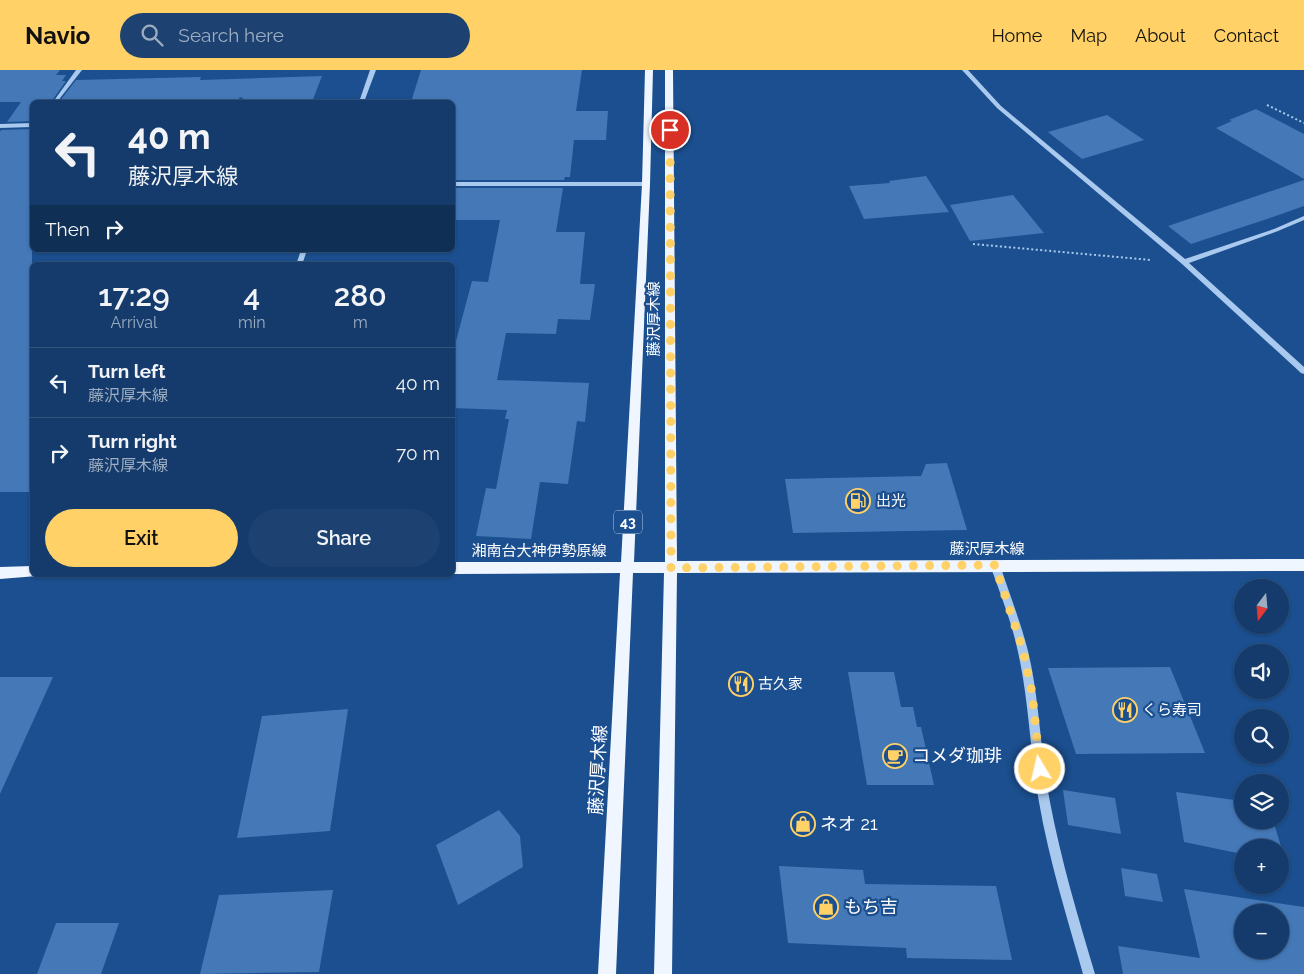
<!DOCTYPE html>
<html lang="en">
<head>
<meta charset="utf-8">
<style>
  :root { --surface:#143b6b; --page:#1d4271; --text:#f1f3f6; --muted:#9dadc1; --line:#33557e; --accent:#ffd166 }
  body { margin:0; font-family:Raleway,"Noto Sans JP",sans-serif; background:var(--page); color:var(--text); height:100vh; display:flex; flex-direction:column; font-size:19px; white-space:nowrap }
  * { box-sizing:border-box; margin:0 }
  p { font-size:16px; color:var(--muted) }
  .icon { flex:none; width:28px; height:28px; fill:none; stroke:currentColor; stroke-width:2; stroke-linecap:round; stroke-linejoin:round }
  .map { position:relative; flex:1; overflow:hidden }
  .drawer { position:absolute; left:30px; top:192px; width:425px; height:315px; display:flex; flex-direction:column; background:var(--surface); border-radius:8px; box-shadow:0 1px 4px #0004,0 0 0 1px var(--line) }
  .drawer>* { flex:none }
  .hud { position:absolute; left:30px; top:30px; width:425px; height:152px; border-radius:8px; box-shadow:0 1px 4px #0004,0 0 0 1px var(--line); background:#143b6b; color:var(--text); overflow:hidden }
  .needle { width:32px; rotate:196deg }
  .fabs { position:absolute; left:1234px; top:509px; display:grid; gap:10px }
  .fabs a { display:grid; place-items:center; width:55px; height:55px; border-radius:50%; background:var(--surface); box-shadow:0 1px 4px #0004,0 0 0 1px var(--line); font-size:25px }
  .pin { position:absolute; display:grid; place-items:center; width:42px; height:42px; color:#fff; margin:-21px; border:2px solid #fff; border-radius:50%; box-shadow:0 1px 5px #0007 }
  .me { position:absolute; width:55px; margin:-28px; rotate:351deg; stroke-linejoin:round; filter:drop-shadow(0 0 4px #0008) }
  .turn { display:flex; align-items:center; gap:18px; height:105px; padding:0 15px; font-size:22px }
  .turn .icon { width:65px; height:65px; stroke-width:2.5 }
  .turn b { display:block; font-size:35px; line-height:42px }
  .then { display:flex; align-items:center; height:48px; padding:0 15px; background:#0003; gap:10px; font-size:19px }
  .eta { display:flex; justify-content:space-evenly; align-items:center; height:85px; text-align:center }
  .eta b { font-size:30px; font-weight:600; line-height:35px }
  .primary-button { display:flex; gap:10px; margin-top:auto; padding:10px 15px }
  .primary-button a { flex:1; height:58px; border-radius:30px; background:var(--accent); color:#111; font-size:20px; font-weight:600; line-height:58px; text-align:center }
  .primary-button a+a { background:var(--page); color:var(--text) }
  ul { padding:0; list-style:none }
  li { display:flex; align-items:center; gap:15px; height:70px; padding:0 15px; border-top:1px solid var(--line) }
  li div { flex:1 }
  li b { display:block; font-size:19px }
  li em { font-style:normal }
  header { display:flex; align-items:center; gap:30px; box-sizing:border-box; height:70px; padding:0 25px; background:var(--accent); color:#111 }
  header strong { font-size:24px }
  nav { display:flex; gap:28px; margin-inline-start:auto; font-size:18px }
  .search { width:350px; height:45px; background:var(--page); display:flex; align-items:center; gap:12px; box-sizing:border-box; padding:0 18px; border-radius:28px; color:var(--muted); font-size:19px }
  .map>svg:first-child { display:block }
  .building { fill:#4478b7; fill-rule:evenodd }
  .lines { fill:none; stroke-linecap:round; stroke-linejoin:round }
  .path { stroke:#a9c9ee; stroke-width:2; stroke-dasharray:2 2.5; stroke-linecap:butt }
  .minor { fill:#a9c9ee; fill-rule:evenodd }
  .major { fill:#f0f6ff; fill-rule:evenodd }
  .route { stroke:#ffd166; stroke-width:9; stroke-dasharray:0 16.2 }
  .labels { text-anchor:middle; stroke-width:4.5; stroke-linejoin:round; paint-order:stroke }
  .shield { fill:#1b4f8f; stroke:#bbcadd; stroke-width:1 }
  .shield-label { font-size:14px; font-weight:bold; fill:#fff }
  .street-label { font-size:15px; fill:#fff; stroke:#1b4f8f }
  .poi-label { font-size:15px; fill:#fff; stroke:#1b4f8f; text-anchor:start }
  .near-poi-label { font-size:18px; fill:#fff; stroke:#1b4f8f; text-anchor:start }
  .near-street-label { font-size:18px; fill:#fff; stroke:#1b4f8f }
</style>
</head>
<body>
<header>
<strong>Navio</strong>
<div class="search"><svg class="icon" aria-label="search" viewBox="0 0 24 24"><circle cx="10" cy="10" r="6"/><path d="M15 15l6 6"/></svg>Search here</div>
<nav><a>Home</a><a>Map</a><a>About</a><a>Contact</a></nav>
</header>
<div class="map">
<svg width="1304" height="904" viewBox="0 0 1304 904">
  <rect width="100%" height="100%" fill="#1b4f8f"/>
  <g class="building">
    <path d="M0,0h60l-4,5h10l-4,6h4l-15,21h-19v19l-25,1 14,-20h-21z"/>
    <path d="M421,0h161l-6,41h32l-2,29h-32l-4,37h-5l-1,3h-112v-78h-41z"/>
    <path d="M322,6l-10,26h-62l-10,-5 -3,5h-178l17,-22 125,-3 -1,3z"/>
    <path d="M1256,39l48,25v45l-88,-51 16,-7 -3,-1z"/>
    <path d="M1107,45l37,25 -62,19 -34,-27z"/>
    <path d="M32,59v363h-32v-360l1,-2z"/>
    <path d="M926,106l23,36 -85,7 -15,-33 41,-3 -1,-2z"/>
    <path d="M1304,110v26l-40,14 -73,24 -23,-18z"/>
    <path d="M452,118h111l-7,44h29l-5,52h15l-5,36 -32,-1 -2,15 -50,-1 -9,47 92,3 -4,39 -8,-1 -9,63 -28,-2 -9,57 -55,-3 10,-48 10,1 13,-70h-4l2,-9 -55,-2v-52l20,-75 16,1 12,-62h-48z"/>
    <path d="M1013,125l31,38 -74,8 -20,-36z"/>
    <path d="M947,393l20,67 -174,3 -8,-54 136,-3 5,-12z"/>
    <path d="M1170,597l35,86 -129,1 -28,-86z"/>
    <path d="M848,602h46l7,35h12l4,20h4l13,58h-67z"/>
    <path d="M0,607h53l-53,117z"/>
    <path d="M348,639l-18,122 -93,7 25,-122z"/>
    <path d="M1063,720l52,8 6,36 -53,-9z"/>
    <path d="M1176,722l66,9v19h31l13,43 -6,-1v-14h-38v6l-58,-12z"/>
    <path d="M499,740l21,26 3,31 -65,38 -22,-60z"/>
    <path d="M779,796l84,4 2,14 131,2 16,74 -105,-2 -1,-10 -118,-5z"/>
    <path d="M1121,798l36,6 6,28 -38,-6z"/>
    <path d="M1184,819l120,18v67h-181l-5,-28 82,12zM1242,842h38v38h-38z"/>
    <path d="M333,820l-14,82 -119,2 19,-79z"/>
    <path d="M56,853h63l-18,51h-64z"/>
  </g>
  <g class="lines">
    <g class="path">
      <path d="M1267,35l37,18"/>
      <path d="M973,174l178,16"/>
    </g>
    <g class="minor">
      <path d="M76,0h6l-25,32h-4z"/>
      <path d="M370,0h6l-12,32h-5z"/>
      <path d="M962,0h6l33,36 184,153 89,-30 30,-13v4l-26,11 -89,32 115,104v7l-3,-1 -119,-109 -185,-156z"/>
      <path d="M32,53v4l-32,1v-4z"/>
      <path d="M452,112h194l3,2 -3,2h-194z"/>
      <path d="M301,180h6l-5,15h-6z"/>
      <path d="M995,491l3,1 2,3c9,28 21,58 28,86 12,50 12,101 22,151 11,58 28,115 45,172h-12c-16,-57 -34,-114 -44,-172 -9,-50 -10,-101 -21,-150 -6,-29 -18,-59 -28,-87l2,-3z"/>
    </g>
    <g class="major">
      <path d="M645,0h8l-3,114 -16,378h31v-492h8l4,491 627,-2v12l-627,2 -5,401h-18l10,-401h-31l-17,401h-18l22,-401 -168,1v-12h169l21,-378z"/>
      <path d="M32,496v9l5,1 -37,3v-12z"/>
    </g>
  </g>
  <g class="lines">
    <path class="route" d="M670,60l1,438 324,-3 28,85 9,43 8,76"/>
  </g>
  <defs>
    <symbol id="fuel-ring" viewBox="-11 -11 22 22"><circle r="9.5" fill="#1b4f8f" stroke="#ffd166" stroke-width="1.5"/><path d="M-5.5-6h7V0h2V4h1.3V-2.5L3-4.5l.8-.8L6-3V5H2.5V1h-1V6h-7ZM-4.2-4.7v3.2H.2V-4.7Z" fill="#ffd166"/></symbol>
    <symbol id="restaurant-ring" viewBox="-11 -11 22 22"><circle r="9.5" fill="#1b4f8f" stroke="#ffd166" stroke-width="1.5"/><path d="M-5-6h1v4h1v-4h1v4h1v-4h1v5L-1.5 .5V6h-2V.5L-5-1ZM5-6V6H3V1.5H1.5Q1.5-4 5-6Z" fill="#ffd166"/></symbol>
    <symbol id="cafe-ring" viewBox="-11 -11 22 22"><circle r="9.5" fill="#1b4f8f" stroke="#ffd166" stroke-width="1.5"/><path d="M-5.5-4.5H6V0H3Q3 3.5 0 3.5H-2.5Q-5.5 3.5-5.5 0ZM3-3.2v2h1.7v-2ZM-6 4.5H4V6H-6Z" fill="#ffd166"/></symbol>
    <symbol id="shop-ring" viewBox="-11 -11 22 22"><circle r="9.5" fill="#1b4f8f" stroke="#ffd166" stroke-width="1.5"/><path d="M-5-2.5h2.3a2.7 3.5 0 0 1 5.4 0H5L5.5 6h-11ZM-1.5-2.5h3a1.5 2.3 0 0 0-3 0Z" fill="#ffd166"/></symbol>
  </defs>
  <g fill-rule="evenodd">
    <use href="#fuel-ring" x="844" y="417" width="28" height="28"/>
    <use href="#restaurant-ring" x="727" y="600" width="28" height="28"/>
    <use href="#restaurant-ring" x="1111" y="626" width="28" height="28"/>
    <use href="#cafe-ring" x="881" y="672" width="28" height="28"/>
    <use href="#shop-ring" x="789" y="740" width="28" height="28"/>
    <use href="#shop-ring" x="812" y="823" width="28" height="28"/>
  </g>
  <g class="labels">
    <rect class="shield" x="614" y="440.5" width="28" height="23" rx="4"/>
    <g class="shield-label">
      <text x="628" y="457">43</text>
    </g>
    <g class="street-label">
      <text transform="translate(654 249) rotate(-90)" y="5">藤沢厚木線</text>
      <text x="987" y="484">藤沢厚木線</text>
      <text x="539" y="486">湘南台大神伊勢原線</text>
    </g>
    <g class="poi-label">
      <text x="876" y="436">出光</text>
      <text x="758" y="619">古久家</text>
      <text x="1142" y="645">くら寿司</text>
    </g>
    <g class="near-poi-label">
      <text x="912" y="692">コメダ珈琲</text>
      <text x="820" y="760">ネオ 21</text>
      <text x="844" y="843">もち吉</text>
    </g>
    <g class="near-street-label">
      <text transform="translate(598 700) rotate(-87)" y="6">藤沢厚木線</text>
    </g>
  </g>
</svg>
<div class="fabs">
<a><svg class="needle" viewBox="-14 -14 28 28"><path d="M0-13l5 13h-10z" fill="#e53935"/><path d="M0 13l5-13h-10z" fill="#9dadc1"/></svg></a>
<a><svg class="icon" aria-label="sound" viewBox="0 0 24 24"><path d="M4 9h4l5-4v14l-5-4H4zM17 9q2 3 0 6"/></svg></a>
<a><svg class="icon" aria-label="search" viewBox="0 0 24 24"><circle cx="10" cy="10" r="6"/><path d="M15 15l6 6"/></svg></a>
<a><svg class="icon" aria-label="layers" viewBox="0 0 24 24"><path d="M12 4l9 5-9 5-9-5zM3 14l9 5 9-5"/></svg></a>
<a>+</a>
<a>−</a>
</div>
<div class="pin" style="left:670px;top:60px;background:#d93025"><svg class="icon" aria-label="arrive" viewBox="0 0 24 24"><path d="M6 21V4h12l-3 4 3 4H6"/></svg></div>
<svg class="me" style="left:1040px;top:699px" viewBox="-20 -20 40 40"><circle r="17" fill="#ffd166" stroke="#fff" stroke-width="3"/><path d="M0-11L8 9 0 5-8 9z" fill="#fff"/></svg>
<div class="hud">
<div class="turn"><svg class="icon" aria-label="left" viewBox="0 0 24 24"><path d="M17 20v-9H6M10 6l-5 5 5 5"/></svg><div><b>40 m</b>藤沢厚木線</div></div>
<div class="then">Then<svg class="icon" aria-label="right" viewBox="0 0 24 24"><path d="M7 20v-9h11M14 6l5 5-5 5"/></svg></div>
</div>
<section class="drawer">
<div class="eta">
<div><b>17:29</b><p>Arrival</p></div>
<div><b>4</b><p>min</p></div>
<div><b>280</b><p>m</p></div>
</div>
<ul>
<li><svg class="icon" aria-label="left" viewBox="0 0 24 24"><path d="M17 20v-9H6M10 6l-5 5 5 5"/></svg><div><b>Turn left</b><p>藤沢厚木線</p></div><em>40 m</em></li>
<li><svg class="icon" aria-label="right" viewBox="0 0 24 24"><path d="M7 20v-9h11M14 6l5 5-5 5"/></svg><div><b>Turn right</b><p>藤沢厚木線</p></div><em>70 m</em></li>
</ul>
<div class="primary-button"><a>Exit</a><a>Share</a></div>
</section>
</div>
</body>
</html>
